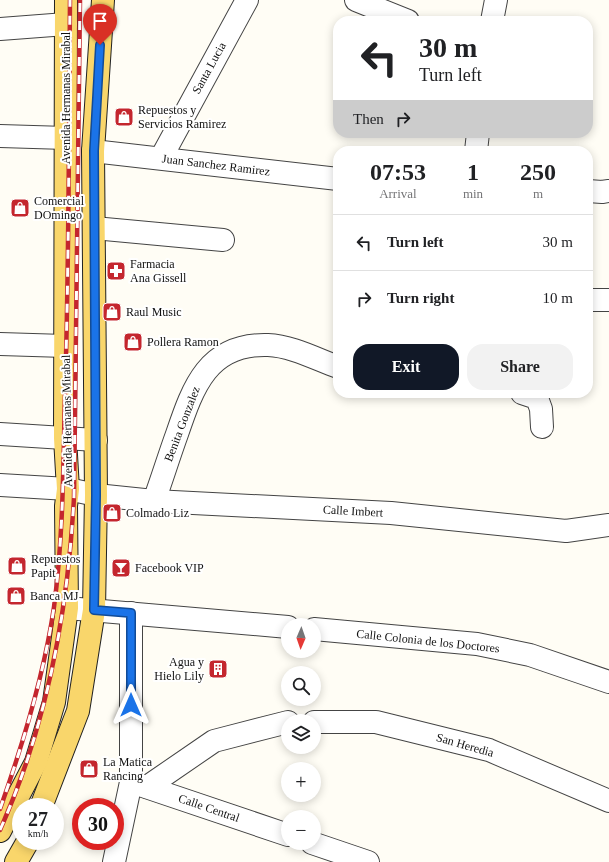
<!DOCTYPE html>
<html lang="en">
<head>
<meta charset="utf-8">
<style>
  :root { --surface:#fff; --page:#f2f2f2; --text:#202124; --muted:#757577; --line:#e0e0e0; --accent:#111827 }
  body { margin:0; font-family:Georgia,serif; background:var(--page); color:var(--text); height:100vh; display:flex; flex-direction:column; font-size:15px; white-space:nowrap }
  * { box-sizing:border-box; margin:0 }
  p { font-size:13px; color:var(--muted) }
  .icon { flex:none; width:22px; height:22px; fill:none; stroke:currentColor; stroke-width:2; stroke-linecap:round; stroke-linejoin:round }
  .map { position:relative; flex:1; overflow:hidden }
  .drawer { position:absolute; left:333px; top:146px; width:260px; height:252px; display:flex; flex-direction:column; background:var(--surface); border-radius:16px; box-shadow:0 2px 10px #0003 }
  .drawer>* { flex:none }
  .guide { position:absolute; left:333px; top:16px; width:260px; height:122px; border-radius:16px; box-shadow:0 2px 10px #0003; background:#fff; color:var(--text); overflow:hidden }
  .needle { width:26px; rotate:182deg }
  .fabs { position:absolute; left:281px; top:618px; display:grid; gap:8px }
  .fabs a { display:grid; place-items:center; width:40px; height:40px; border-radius:50%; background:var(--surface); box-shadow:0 2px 10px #0003; font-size:20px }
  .speed { position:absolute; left:12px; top:798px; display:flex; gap:8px; font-size:20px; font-weight:700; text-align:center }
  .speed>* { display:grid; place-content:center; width:52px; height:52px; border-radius:50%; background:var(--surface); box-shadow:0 2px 10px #0003; line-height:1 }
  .speed small { font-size:10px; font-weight:400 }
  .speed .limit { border:6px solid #d22; background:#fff; color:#111 }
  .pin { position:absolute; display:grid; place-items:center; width:34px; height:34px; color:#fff; margin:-41px -17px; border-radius:50% 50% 50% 0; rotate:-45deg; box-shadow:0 0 4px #0007 }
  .pin .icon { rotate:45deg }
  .me { position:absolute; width:44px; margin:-22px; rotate:0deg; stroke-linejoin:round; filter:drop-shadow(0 0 3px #0008) }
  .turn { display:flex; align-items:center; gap:14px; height:84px; padding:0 20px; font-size:18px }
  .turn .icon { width:52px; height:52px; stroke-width:2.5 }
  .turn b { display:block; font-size:28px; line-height:34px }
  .then { display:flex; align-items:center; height:38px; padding:0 20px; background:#0003; gap:8px; font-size:15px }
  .eta { display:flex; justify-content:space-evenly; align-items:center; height:68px; text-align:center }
  .eta b { font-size:24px; font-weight:600; line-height:28px }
  .action { display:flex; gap:8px; margin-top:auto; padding:8px 20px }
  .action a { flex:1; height:46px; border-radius:16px; background:var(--accent); color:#fff; font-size:16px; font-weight:600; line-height:46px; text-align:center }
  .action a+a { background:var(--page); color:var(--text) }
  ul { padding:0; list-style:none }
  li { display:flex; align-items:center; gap:12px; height:56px; padding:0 20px; border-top:1px solid var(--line) }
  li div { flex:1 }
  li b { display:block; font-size:15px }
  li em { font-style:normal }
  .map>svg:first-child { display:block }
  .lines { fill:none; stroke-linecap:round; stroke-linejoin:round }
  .minor-casing { stroke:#444; stroke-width:24 }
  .major-casing { stroke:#222; stroke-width:24 }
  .minor { stroke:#fff; stroke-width:22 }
  .major { stroke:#f9d66b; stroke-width:22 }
  .rail-casing { stroke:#c4262e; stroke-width:4.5 }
  .rail { stroke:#fff; stroke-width:3; stroke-dasharray:9; stroke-linecap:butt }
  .route-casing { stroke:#114b97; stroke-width:10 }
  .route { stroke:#1a73e8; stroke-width:7 }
  .labels { text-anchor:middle; stroke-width:4; stroke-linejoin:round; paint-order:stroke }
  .street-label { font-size:12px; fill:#111; stroke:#fff }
  .poi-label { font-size:12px; fill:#111; stroke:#fff; text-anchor:start }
</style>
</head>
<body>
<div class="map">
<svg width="609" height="862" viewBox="0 0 609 862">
  <rect width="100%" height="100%" fill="#fffdf5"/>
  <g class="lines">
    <defs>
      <g id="minor">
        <path d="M356,0l52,21"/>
        <path d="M492,21l4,-21"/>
        <path d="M0,29l66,-5"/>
        <path d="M0,136l66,2"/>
        <path d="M93,151l245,28"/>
        <path d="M476,151l2,-18"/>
        <path d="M161,158l86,-158"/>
        <path d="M588,191l14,1 7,-1"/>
        <path d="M94,228l129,12"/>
        <path d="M588,300h21"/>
        <path d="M0,344l65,2"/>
        <path d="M522,393l15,5 4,11 1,18"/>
        <path d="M0,434l96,6"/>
        <path d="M0,485l68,4 28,6 58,6 237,12 175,18 43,-6"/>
        <path d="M154,501c8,-22 15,-45 23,-67 16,-47 31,-91 91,-89 24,1 48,14 70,22"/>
        <path d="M67,608l221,19"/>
        <path d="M314,629l163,15 53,11 79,27"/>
        <path d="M314,722h62l113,28 120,51"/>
        <path d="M131,782l157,53"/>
        <path d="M147,787l67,-46 74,-19"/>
        <path d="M312,843l56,19"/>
        <path d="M114,862l17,-80v-169"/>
      </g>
      <g id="major">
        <path d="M41,807l37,-96 16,-101 2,-115 -3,-344 10,-151"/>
        <path d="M0,831l36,-69 18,-60 13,-94 -1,-102 2,-17 -3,-51 1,-438"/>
        <path d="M16,862l12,-21"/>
      </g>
    </defs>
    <use href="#minor" class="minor-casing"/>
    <use href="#major" class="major-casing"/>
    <use href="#minor" class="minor"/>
    <use href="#major" class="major"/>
    <defs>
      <g id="rail">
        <path d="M0,809c23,-65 44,-134 54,-202 11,-83 9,-167 12,-250 3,-119 3,-238 4,-357"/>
        <path d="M0,830c47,-105 68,-218 74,-333l6,-497"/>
      </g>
    </defs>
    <use href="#rail" class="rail-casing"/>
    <use href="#rail" class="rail"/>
  </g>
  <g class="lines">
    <defs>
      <path id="route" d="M100,45l-6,106 2,344 -2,115 37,3v92"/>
    </defs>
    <use href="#route" class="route-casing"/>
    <use href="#route" class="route"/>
  </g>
  <defs>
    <symbol id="shop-square" viewBox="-11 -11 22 22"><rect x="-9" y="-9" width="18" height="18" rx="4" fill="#c4262e" stroke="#fff"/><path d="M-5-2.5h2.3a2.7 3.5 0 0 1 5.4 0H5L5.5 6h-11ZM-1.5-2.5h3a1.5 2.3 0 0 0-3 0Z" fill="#fff"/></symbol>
    <symbol id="pharmacy-square" viewBox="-11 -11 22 22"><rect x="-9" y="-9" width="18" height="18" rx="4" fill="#c4262e" stroke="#fff"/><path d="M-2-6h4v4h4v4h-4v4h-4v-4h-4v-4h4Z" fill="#fff"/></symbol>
    <symbol id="bar-square" viewBox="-11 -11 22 22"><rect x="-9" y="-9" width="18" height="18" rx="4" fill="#c4262e" stroke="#fff"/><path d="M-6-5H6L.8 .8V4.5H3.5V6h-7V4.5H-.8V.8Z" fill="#fff"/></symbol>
    <symbol id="building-square" viewBox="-11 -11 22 22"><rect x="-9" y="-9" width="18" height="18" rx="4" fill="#c4262e" stroke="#fff"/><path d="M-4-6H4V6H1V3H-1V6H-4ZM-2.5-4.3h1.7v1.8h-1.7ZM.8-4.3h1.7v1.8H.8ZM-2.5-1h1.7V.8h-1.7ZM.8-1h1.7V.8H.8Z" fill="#fff"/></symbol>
  </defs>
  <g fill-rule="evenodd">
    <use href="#shop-square" x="113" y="106" width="22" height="22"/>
    <use href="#shop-square" x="9" y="197" width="22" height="22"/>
    <use href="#pharmacy-square" x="105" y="260" width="22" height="22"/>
    <use href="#shop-square" x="101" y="301" width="22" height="22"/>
    <use href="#shop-square" x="122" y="331" width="22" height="22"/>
    <use href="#shop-square" x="101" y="502" width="22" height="22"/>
    <use href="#shop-square" x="6" y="555" width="22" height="22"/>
    <use href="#bar-square" x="110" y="557" width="22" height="22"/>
    <use href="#shop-square" x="5" y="585" width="22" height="22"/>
    <use href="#building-square" x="207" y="658" width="22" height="22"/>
    <use href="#shop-square" x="78" y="758" width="22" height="22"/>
  </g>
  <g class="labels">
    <g class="street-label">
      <text transform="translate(209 68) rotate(-61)" y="4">Santa Lucia</text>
      <text transform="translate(66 98) rotate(-90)" y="4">Avenida Hermanas Mirabal</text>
      <text transform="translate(216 165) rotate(7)" y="4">Juan Sanchez Ramirez</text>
      <text transform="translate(67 421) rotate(-91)" y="4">Avenida Hermanas Mirabal</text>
      <text transform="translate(182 424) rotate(-69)" y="4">Benita Gonzalez</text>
      <text transform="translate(353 511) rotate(3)" y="4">Calle Imbert</text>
      <text transform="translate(428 641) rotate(6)" y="4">Calle Colonia de los Doctores</text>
      <text transform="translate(465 745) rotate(16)" y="4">San Heredia</text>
      <text transform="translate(209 808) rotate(19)" y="4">Calle Central</text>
    </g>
    <g class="poi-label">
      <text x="138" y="114">Repuestos y<tspan x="138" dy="14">Servicios Ramirez</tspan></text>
      <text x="34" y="205">Comercial<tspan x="34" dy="14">DOmingo</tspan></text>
      <text x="130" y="268">Farmacia<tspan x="130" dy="14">Ana Gissell</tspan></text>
      <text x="126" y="316">Raul Music</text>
      <text x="147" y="346">Pollera Ramon</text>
      <text x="126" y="517">Colmado Liz</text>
      <text x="31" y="563">Repuestos<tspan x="31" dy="14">Papit</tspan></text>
      <text x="135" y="572">Facebook VIP</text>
      <text x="30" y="600">Banca MJ</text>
      <text x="204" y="666" text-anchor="end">Agua y<tspan x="204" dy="14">Hielo Lily</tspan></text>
      <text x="103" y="766">La Matica<tspan x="103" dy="14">Rancing</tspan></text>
    </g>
  </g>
</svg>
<div class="fabs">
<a><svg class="needle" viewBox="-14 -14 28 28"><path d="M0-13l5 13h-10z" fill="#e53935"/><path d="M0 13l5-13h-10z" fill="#757577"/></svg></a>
<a><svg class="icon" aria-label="search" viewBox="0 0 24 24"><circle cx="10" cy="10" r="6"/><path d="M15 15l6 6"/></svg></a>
<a><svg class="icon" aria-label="layers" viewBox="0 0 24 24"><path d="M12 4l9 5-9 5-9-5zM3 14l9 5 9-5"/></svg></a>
<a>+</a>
<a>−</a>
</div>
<div class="speed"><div>27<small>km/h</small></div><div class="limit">30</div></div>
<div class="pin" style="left:100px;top:45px;background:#d93025"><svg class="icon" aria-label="arrive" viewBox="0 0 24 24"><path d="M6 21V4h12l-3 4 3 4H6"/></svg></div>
<svg class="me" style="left:131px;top:705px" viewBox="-20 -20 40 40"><path d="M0-17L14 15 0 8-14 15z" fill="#1a73e8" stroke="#fff" stroke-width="4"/></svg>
<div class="guide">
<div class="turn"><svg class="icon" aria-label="left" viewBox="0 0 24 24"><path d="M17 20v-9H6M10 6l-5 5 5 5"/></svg><div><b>30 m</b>Turn left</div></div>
<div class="then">Then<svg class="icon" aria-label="right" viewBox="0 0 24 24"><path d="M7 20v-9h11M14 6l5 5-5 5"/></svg></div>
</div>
<section class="drawer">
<div class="eta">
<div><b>07:53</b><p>Arrival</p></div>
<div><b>1</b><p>min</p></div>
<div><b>250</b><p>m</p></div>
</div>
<ul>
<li><svg class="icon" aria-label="left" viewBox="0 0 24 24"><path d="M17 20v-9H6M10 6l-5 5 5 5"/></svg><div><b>Turn left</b></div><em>30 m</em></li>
<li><svg class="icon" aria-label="right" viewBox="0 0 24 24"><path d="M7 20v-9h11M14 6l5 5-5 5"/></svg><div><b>Turn right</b></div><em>10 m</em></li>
</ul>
<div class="action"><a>Exit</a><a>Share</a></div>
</section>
</div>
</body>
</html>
